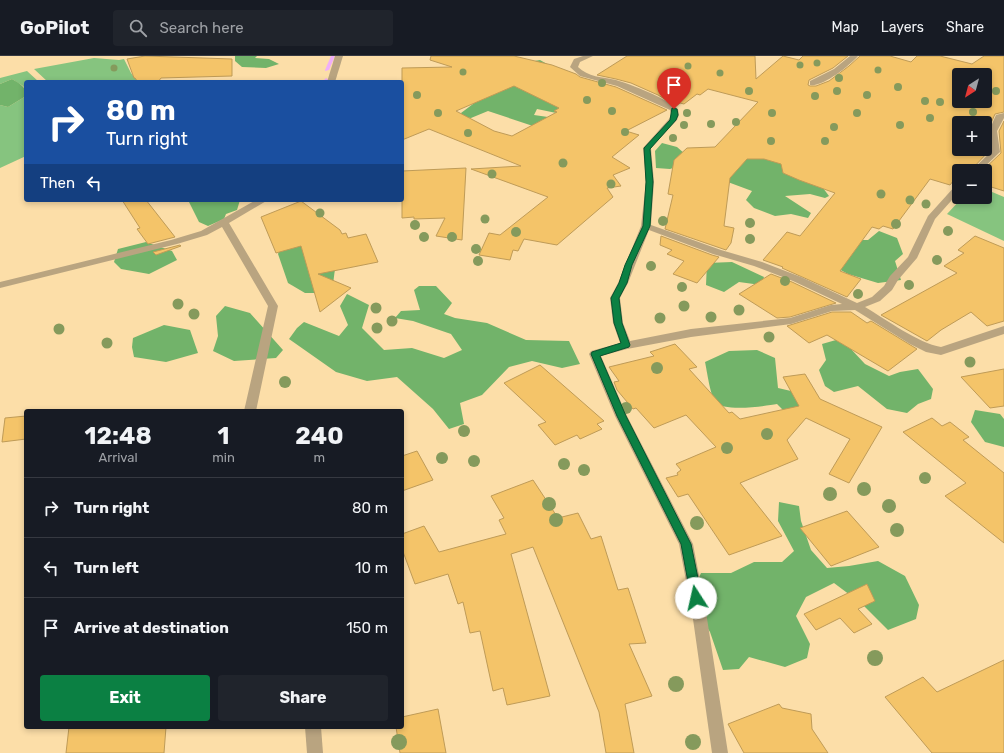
<!DOCTYPE html>
<html lang="en">
<head>
<meta charset="utf-8">
<style>
  :root { --surface:#171b24; --page:#20242c; --text:#f1f3f6; --muted:#9ea1a6; --line:#363941; --accent:#0b8043 }
  body { margin:0; font-family:Rubik,sans-serif; background:var(--page); color:var(--text); height:100vh; display:flex; flex-direction:column; font-size:15px; white-space:nowrap }
  * { box-sizing:border-box; margin:0 }
  p { font-size:13px; color:var(--muted) }
  .icon { flex:none; width:22px; height:22px; fill:none; stroke:currentColor; stroke-width:2; stroke-linecap:round; stroke-linejoin:round }
  .map { position:relative; flex:1; overflow:hidden }
  .drawer { position:absolute; left:24px; top:353px; width:380px; height:320px; display:flex; flex-direction:column; background:var(--surface); border-radius:4px; box-shadow:0 2px 6px #0003 }
  .drawer>* { flex:none }
  .banner { position:absolute; left:24px; top:24px; width:380px; height:122px; border-radius:4px; box-shadow:0 2px 6px #0003; background:#1a4fa0; color:#fff; overflow:hidden }
  .needle { width:26px; rotate:216deg }
  .controls { position:absolute; left:952px; top:12px; display:grid; gap:8px }
  .controls a { display:grid; place-items:center; width:40px; height:40px; border-radius:4px; background:var(--surface); box-shadow:0 2px 6px #0003; font-size:20px }
  .pin { position:absolute; display:grid; place-items:center; width:34px; height:34px; color:#fff; margin:-41px -17px; border-radius:50% 50% 50% 0; rotate:-45deg; box-shadow:0 0 4px #0007 }
  .pin .icon { rotate:45deg }
  .me { position:absolute; width:44px; margin:-22px; rotate:350deg; stroke-linejoin:round; filter:drop-shadow(0 0 3px #0008) }
  .turn { display:flex; align-items:center; gap:14px; height:84px; padding:0 16px; font-size:18px }
  .turn .icon { width:52px; height:52px; stroke-width:2.5 }
  .turn b { display:block; font-size:28px; line-height:34px }
  .then { display:flex; align-items:center; height:38px; padding:0 16px; background:#0003; gap:8px; font-size:15px }
  .eta { display:flex; justify-content:space-evenly; align-items:center; height:68px; text-align:center }
  .eta b { font-size:24px; font-weight:700; line-height:28px }
  .button { display:flex; gap:8px; margin-top:auto; padding:8px 16px }
  .button a { flex:1; height:46px; border-radius:4px; background:var(--accent); color:#fff; font-size:16px; font-weight:700; line-height:46px; text-align:center }
  .button a+a { background:var(--page); color:var(--text) }
  ul { padding:0; list-style:none }
  li { display:flex; align-items:center; gap:12px; height:60px; padding:0 16px; border-top:1px solid var(--line) }
  li div { flex:1 }
  li b { display:block; font-size:15px }
  li em { font-style:normal }
  header { display:flex; align-items:center; gap:24px; box-sizing:border-box; height:56px; padding:0 20px; background:var(--surface); border-bottom:1px solid var(--line) }
  header strong { font-size:19px }
  nav { display:flex; gap:22px; margin-inline-start:auto; font-size:14px }
  .search { width:280px; height:36px; background:var(--page); display:flex; align-items:center; gap:10px; box-sizing:border-box; padding:0 14px; border-radius:4px; color:var(--muted); font-size:15px }
  .map>svg:first-child { display:block }
  .green { fill:#86c47f }
  .forest { fill:#72b36a }
  .lines { fill:none; stroke-linecap:round; stroke-linejoin:round }
  .stream { fill:#efaef9; fill-rule:evenodd }
  .building { fill:#f4c469; stroke:#bf9b57; fill-rule:evenodd }
  .minor { fill:#b9a480; fill-rule:evenodd }
  .tree { fill:#859a5c }
  .route { fill:#0b8043; stroke:#07532c }
</style>
</head>
<body>
<header>
<strong>GoPilot</strong>
<div class="search"><svg class="icon" aria-label="search" viewBox="0 0 24 24"><circle cx="10" cy="10" r="6"/><path d="M15 15l6 6"/></svg>Search here</div>
<nav><a>Map</a><a>Layers</a><a>Share</a></nav>
</header>
<div class="map">
<svg width="1004" height="697" viewBox="0 0 1004 697">
  <rect width="100%" height="100%" fill="#fcdea8"/>
  <g class="green">
    <path d="M94,2l25,2 5,-1 7,14 7,9h-90l-14,-13z"/>
    <path d="M27,15l12,11h-13v8l-3,-4 -11,-7 -12,5v-6z"/>
    <path d="M26,40v60l-26,12v-63l8,2z"/>
    <path d="M985,133l19,8v44l-57,-27 16,-17h22z"/>
  </g>
  <g class="forest">
    <path d="M235,0h22l-2,2 14,1 10,5 -13,4 -24,-1 -7,-6z"/>
    <path d="M540,4l7,4 -9,20 28,31 -29,-6 -3,6 14,2 -6,12 -54,-18 -17,7 -9,-1 -1,-4 68,-51z"/>
    <path d="M12,23c8,5 14,7 14,17l-18,11 -8,-2v-21z"/>
    <path d="M662,87l15,4 8,7 53,2 25,-6 60,38 6,8 -4,2 -15,-4 -25,2 26,17 -3,5 -17,-4 -16,2 -21,-8 -8,-8 6,-9 -70,-26 -12,4 -14,-1 -1,-17z"/>
    <path d="M191,144h49l-3,10 -11,4 -2,5 -16,7 -9,-4 -10,-20z"/>
    <path d="M879,175l18,7 6,16 -8,7 6,19 -23,3 -30,-9 -26,-14 12,-20h34z"/>
    <path d="M303,176l32,37 -2,15 -16,9h-12l-17,-10 -10,-29 6,-15z"/>
    <path d="M146,186l26,9 5,9 -28,14 -28,-5 -7,-7 4,-13z"/>
    <path d="M732,206l32,15 -3,8 -22,-3 -15,10 -18,-7 1,-22z"/>
    <path d="M419,230h17l16,17 -8,11 11,4 32,5 39,17 43,1 11,23 -18,4 -30,-7 -23,6 -27,28 -22,8 4,21 -15,5 -16,-20 -36,-32 -30,4 -31,-9 -47,-33 8,-11 7,-6 35,14 9,-11 -8,-19 7,-12 22,11 -7,23 22,22 28,-2 32,10 18,-8 -11,-16 -38,-13 -18,-3 6,-7 19,-1 -6,-20z"/>
    <path d="M225,250l25,7 33,37 -7,8 -42,3 -21,-10 5,-15 -2,-20z"/>
    <path d="M164,269l26,5 8,23 -32,9 -32,-5 -2,-10 1,-9z"/>
    <path d="M836,284l14,8 15,16 24,12 11,-4 18,-3 15,20 -2,10 -13,5 -11,9 -20,-4 -29,-23 -24,6 -9,-6 -6,-16 7,-10 -4,-16z"/>
    <path d="M757,294l18,8 3,30 13,3 10,10 -6,14 -8,-1 -10,-10c-13,2 -54,9 -62,-3 -5,-7 -8,-30 -10,-39l24,-11z"/>
    <path d="M975,354l25,4 4,5v28l-19,-5 -14,-20z"/>
    <path d="M779,446l20,4 2,15 10,29 16,18 22,-2 29,-5 27,15 14,29 -3,14 -28,11 -26,-26 -28,-21 -28,14 -10,19 14,28 -3,14 -22,9 -36,-10 -10,12 -16,1 -13,-38 -21,-32 12,-27h30l23,-11h28l12,-11 -16,-30z"/>
  </g>
  <g class="lines">
    <g class="stream">
      <path d="M331,0h4l-6,14 -4,1v-1z"/>
      <path d="M326,22l3,2 -1,2h-6z"/>
    </g>
  </g>
  <g class="building">
    <path d="M145,0l87,3v17l-71,2 -3,4h-20l-3,-4h-1l-7,-19z"/>
    <path d="M431,0h83l38,9 24,9 4,3 36,10 51,23 -41,21 13,4 -27,22 18,11 -17,7 8,11 -14,2 6,9 -56,48 -33,-6 -6,12 -5,-1 -3,10 -31,-5 10,-22 11,2 48,-38 -77,-28 50,-3 -92,-37 -27,11v-72l50,-1 -22,-7zM514,30l45,22 -5,3 3,1 -45,24 -18,-5 -38,-20z"/>
    <path d="M627,0h128l1,23 27,-23 16,4 4,-4h45l-15,12 -24,12 -1,5 2,1h6l13,-5 20,-15 11,-10h30l21,6 6,-6h23l32,8 12,-8h20v56l-9,2 -7,16 2,20 -20,21h-11v6l-2,-1 -7,9 -20,-6 -37,50 -10,-3 -4,3 -7,-2 -32,44 21,8 -14,18 -65,-29 1,-1 -20,-7 24,-28 13,4 35,-43 -36,-13 -16,-7 -2,-9 -17,-5h-17l-17,19 -6,48 10,2 -3,15 -5,7 -61,-21 8,-34 -5,-1 6,-34 13,-12 28,-1 43,-45 -50,-13 -8,6 -3,-1 -13,10 -4,-1 -4,3 -18,-11 -27,-12 -15,-4 -19,-4zM959,19h26v26h-26zM959,67h26v26h-26z"/>
    <path d="M1004,65v70l-19,-6v-14h-3l19,-18 -2,-22z"/>
    <path d="M466,112l-4,72 -26,-4 9,-18 -31,1v-2l-12,1v-47z"/>
    <path d="M122,144h24l29,37 -27,7 -11,-15 3,-1z"/>
    <path d="M301,145l39,29 2,4 4,-1 2,5 18,-4 12,28 -60,12 33,14 -31,24 -19,-66 -25,7 -15,-36z"/>
    <path d="M661,180l51,19 7,2 -22,26 -24,-9 11,-13 -17,-7 5,-4 -12,-5z"/>
    <path d="M975,180l29,12v73l-17,5 -16,-14 -30,18 -14,11 -46,-26 76,-42 -13,-7 20,-13 -6,-3z"/>
    <path d="M180,189l1,1 -25,9 -3,-3z"/>
    <path d="M771,218l21,8 44,21 -46,14 -13,1 -38,-24z"/>
    <path d="M832,256h19l16,11 4,-2 46,28 -29,22 -61,-36 -18,8 -22,-17z"/>
    <path d="M675,288l22,23 -8,2 40,44 3,-1 8,7 59,-13 -16,-29 22,-3 15,25 62,28 -33,56 -20,-9 21,-35 -44,-21 -19,22 11,19 -58,24 42,53 -53,19 -41,-61 -10,3 -12,-19 12,-3 -1,-2 4,-3 -5,-6 40,-17 -30,-32 -32,13 -18,-20 -3,1 -16,-19 -3,-8 5,-1 -10,-14 45,-11 -4,-4z"/>
    <path d="M540,309l64,56 -7,3 5,5 -22,10 -3,-4 -22,10 -17,-20 8,-3 -42,-39z"/>
    <path d="M1004,313v37l-14,2 -29,-31z"/>
    <path d="M26,360v23l-24,3 3,-24z"/>
    <path d="M932,362l10,8 8,-4 19,15 -6,3 41,33v70l-59,-47 21,-13 -63,-51z"/>
    <path d="M417,395l16,29 -31,11v-35z"/>
    <path d="M533,424l25,38 20,-5 13,26 10,-3 17,54 10,-2 18,55 -17,1 23,52 -27,8 9,49h-28l-7,-41 -66,-165 -22,7 39,142 -43,9 -4,-17 -10,3 -13,-60 -10,2 -7,-31 -5,2 -10,-30 -33,10 -13,-35v-15l22,-8 15,26 67,-18 -7,-14 5,-2 -13,-22z"/>
    <path d="M847,455l32,36 -48,19 -31,-38z"/>
    <path d="M867,528l8,17 -17,8 14,15 -18,9 -14,-15 -24,12 -12,-16z"/>
    <path d="M1004,604v93h-72l-47,-56 38,-20 14,15z"/>
    <path d="M779,648l3,4 29,6 1,15 16,24h-84l-16,-29z"/>
    <path d="M438,653l8,44h-46l-4,-26h6v-10z"/>
    <path d="M69,671h97l-2,26h-98z"/>
  </g>
  <g class="lines">
    <g class="minor">
      <path d="M335,0h8l-8,26h-8z"/>
      <path d="M583,0h10l-13,6 -2,5c10,10 24,10 38,13 14,4 52,19 62,29l1,6 -2,5 -26,28 3,34 -3,43 70,25 41,12 39,15 56,26 15,-6 12,-11 6,-10 18,-19 20,-41 28,-31 3,-1v8l-24,27 -18,39 -19,22 -6,10 -12,11 -15,6c22,13 53,36 76,40l63,-21v8l-63,21 -15,-3 -16,-8 -55,-34 -23,1 -41,13 -100,13 -64,12 -26,7 26,60 66,128 13,68 22,141h-16l-20,-141 -13,-68 -64,-128 -26,-62 2,-3 29,-8 -7,-20 -3,-25 8,-15 23,-57 5,-44 -3,-34 26,-29 2,-4 -1,-5 -53,-24 -37,-10 -10,-9 4,-8zM649,174l64,24 41,12 39,15 49,23 -11,1 -41,13 -99,11 -61,12 -7,-18 -3,-25 8,-15z"/>
      <path d="M850,0h8c-9,10 -35,31 -48,29v-4l24,-12z"/>
      <path d="M1004,57v5l-7,13 3,21 -20,19h-9l21,-20 -3,-20 7,-16z"/>
      <path d="M256,144h12l-39,23 49,83 -22,105h-12l24,-105 -46,-79 -15,8 -30,9 -177,44v-6l171,-42 30,-9z"/>
      <path d="M305,671h16l2,26h-16z"/>
    </g>
  </g>
  <g class="tree">
    <circle cx="817" cy="7" r="3.5"/>
    <circle cx="800" cy="9" r="3.5"/>
    <circle cx="688" cy="10" r="3.5"/>
    <circle cx="114" cy="12" r="3.5"/>
    <circle cx="878" cy="14" r="3.5"/>
    <circle cx="463" cy="16" r="3.5"/>
    <circle cx="720" cy="17" r="3.5"/>
    <circle cx="839" cy="22" r="4"/>
    <circle cx="602" cy="27" r="4"/>
    <circle cx="898" cy="31" r="4"/>
    <circle cx="749" cy="35" r="4"/>
    <circle cx="837" cy="35" r="4"/>
    <circle cx="996" cy="35" r="4"/>
    <circle cx="417" cy="39" r="4"/>
    <circle cx="867" cy="39" r="4"/>
    <circle cx="815" cy="40" r="4"/>
    <circle cx="587" cy="44" r="4"/>
    <circle cx="925" cy="45" r="4"/>
    <circle cx="940" cy="46" r="4"/>
    <circle cx="612" cy="55" r="4"/>
    <circle cx="973" cy="56" r="4"/>
    <circle cx="438" cy="57" r="4"/>
    <circle cx="687" cy="57" r="4"/>
    <circle cx="772" cy="57" r="4"/>
    <circle cx="857" cy="57" r="4"/>
    <circle cx="930" cy="62" r="4"/>
    <circle cx="736" cy="66" r="4"/>
    <circle cx="711" cy="68" r="4"/>
    <circle cx="684" cy="69" r="4"/>
    <circle cx="900" cy="69" r="4"/>
    <circle cx="834" cy="71" r="4"/>
    <circle cx="625" cy="76" r="4"/>
    <circle cx="468" cy="77" r="4"/>
    <circle cx="673" cy="82" r="4"/>
    <circle cx="771" cy="85" r="4"/>
    <circle cx="825" cy="85" r="4"/>
    <circle cx="563" cy="107" r="4.5"/>
    <circle cx="492" cy="118" r="4.5"/>
    <circle cx="611" cy="128" r="4.5"/>
    <circle cx="881" cy="138" r="4.5"/>
    <circle cx="910" cy="144" r="4.5"/>
    <circle cx="926" cy="148" r="4.5"/>
    <circle cx="320" cy="157" r="4.5"/>
    <circle cx="485" cy="163" r="4.5"/>
    <circle cx="663" cy="165" r="5"/>
    <circle cx="750" cy="167" r="5"/>
    <circle cx="896" cy="168" r="5"/>
    <circle cx="415" cy="169" r="5"/>
    <circle cx="948" cy="175" r="5"/>
    <circle cx="516" cy="176" r="5"/>
    <circle cx="424" cy="181" r="5"/>
    <circle cx="452" cy="181" r="5"/>
    <circle cx="750" cy="183" r="5"/>
    <circle cx="476" cy="193" r="5"/>
    <circle cx="937" cy="204" r="5"/>
    <circle cx="478" cy="205" r="5"/>
    <circle cx="651" cy="210" r="5"/>
    <circle cx="785" cy="225" r="5"/>
    <circle cx="909" cy="229" r="5"/>
    <circle cx="682" cy="231" r="5"/>
    <circle cx="858" cy="238" r="5"/>
    <circle cx="178" cy="248" r="5.5"/>
    <circle cx="684" cy="250" r="5.5"/>
    <circle cx="376" cy="252" r="5.5"/>
    <circle cx="739" cy="254" r="5.5"/>
    <circle cx="194" cy="258" r="5.5"/>
    <circle cx="711" cy="261" r="5.5"/>
    <circle cx="660" cy="262" r="5.5"/>
    <circle cx="392" cy="265" r="5.5"/>
    <circle cx="377" cy="272" r="5.5"/>
    <circle cx="59" cy="273" r="5.5"/>
    <circle cx="769" cy="281" r="5.5"/>
    <circle cx="107" cy="287" r="5.5"/>
    <circle cx="970" cy="306" r="5.5"/>
    <circle cx="657" cy="312" r="6"/>
    <circle cx="285" cy="326" r="6"/>
    <circle cx="626" cy="352" r="6"/>
    <circle cx="464" cy="375" r="6"/>
    <circle cx="767" cy="378" r="6"/>
    <circle cx="727" cy="392" r="6"/>
    <circle cx="442" cy="402" r="6"/>
    <circle cx="474" cy="405" r="6"/>
    <circle cx="564" cy="408" r="6"/>
    <circle cx="584" cy="414" r="6"/>
    <circle cx="925" cy="422" r="6"/>
    <circle cx="864" cy="433" r="7"/>
    <circle cx="830" cy="438" r="7"/>
    <circle cx="549" cy="448" r="7"/>
    <circle cx="889" cy="450" r="7"/>
    <circle cx="556" cy="464" r="7"/>
    <circle cx="697" cy="467" r="7"/>
    <circle cx="897" cy="474" r="7"/>
    <circle cx="875" cy="602" r="8"/>
    <circle cx="676" cy="628" r="8"/>
    <circle cx="399" cy="686" r="8"/>
    <circle cx="693" cy="686" r="8"/>
  </g>
  <path class="route" d="M672,52l5,1 1,6 -2,5 -26,29 3,33 -3,44 -18,39 -5,18 -8,15 3,25 8,22 -1,2 -29,9 26,60 65,128 11,54 -2,4 -4,1 -4,-1 -1,-4 -10,-54 -64,-128 -26,-62 1,-2 29,-9 -7,-20 -3,-25 8,-15 6,-18 18,-39 3,-44 -2,-34 26,-28z"/>
</svg>
<div class="controls">
<a><svg class="needle" viewBox="-14 -14 28 28"><path d="M0-13l5 13h-10z" fill="#e53935"/><path d="M0 13l5-13h-10z" fill="#9ea1a6"/></svg></a>
<a>+</a>
<a>−</a>
</div>
<div class="pin" style="left:674px;top:53px;background:#d93025"><svg class="icon" aria-label="arrive" viewBox="0 0 24 24"><path d="M6 21V4h12l-3 4 3 4H6"/></svg></div>
<svg class="me" style="left:696px;top:542px" viewBox="-20 -20 40 40"><circle r="19" fill="#fff"/><path d="M0-13L10 11 0 6-10 11z" fill="#0b8043"/></svg>
<div class="banner">
<div class="turn"><svg class="icon" aria-label="right" viewBox="0 0 24 24"><path d="M7 20v-9h11M14 6l5 5-5 5"/></svg><div><b>80 m</b>Turn right</div></div>
<div class="then">Then<svg class="icon" aria-label="left" viewBox="0 0 24 24"><path d="M17 20v-9H6M10 6l-5 5 5 5"/></svg></div>
</div>
<section class="drawer">
<div class="eta">
<div><b>12:48</b><p>Arrival</p></div>
<div><b>1</b><p>min</p></div>
<div><b>240</b><p>m</p></div>
</div>
<ul>
<li><svg class="icon" aria-label="right" viewBox="0 0 24 24"><path d="M7 20v-9h11M14 6l5 5-5 5"/></svg><div><b>Turn right</b></div><em>80 m</em></li>
<li><svg class="icon" aria-label="left" viewBox="0 0 24 24"><path d="M17 20v-9H6M10 6l-5 5 5 5"/></svg><div><b>Turn left</b></div><em>10 m</em></li>
<li><svg class="icon" aria-label="arrive" viewBox="0 0 24 24"><path d="M6 21V4h12l-3 4 3 4H6"/></svg><div><b>Arrive at destination</b></div><em>150 m</em></li>
</ul>
<div class="button"><a>Exit</a><a>Share</a></div>
</section>
</div>
</body>
</html>
